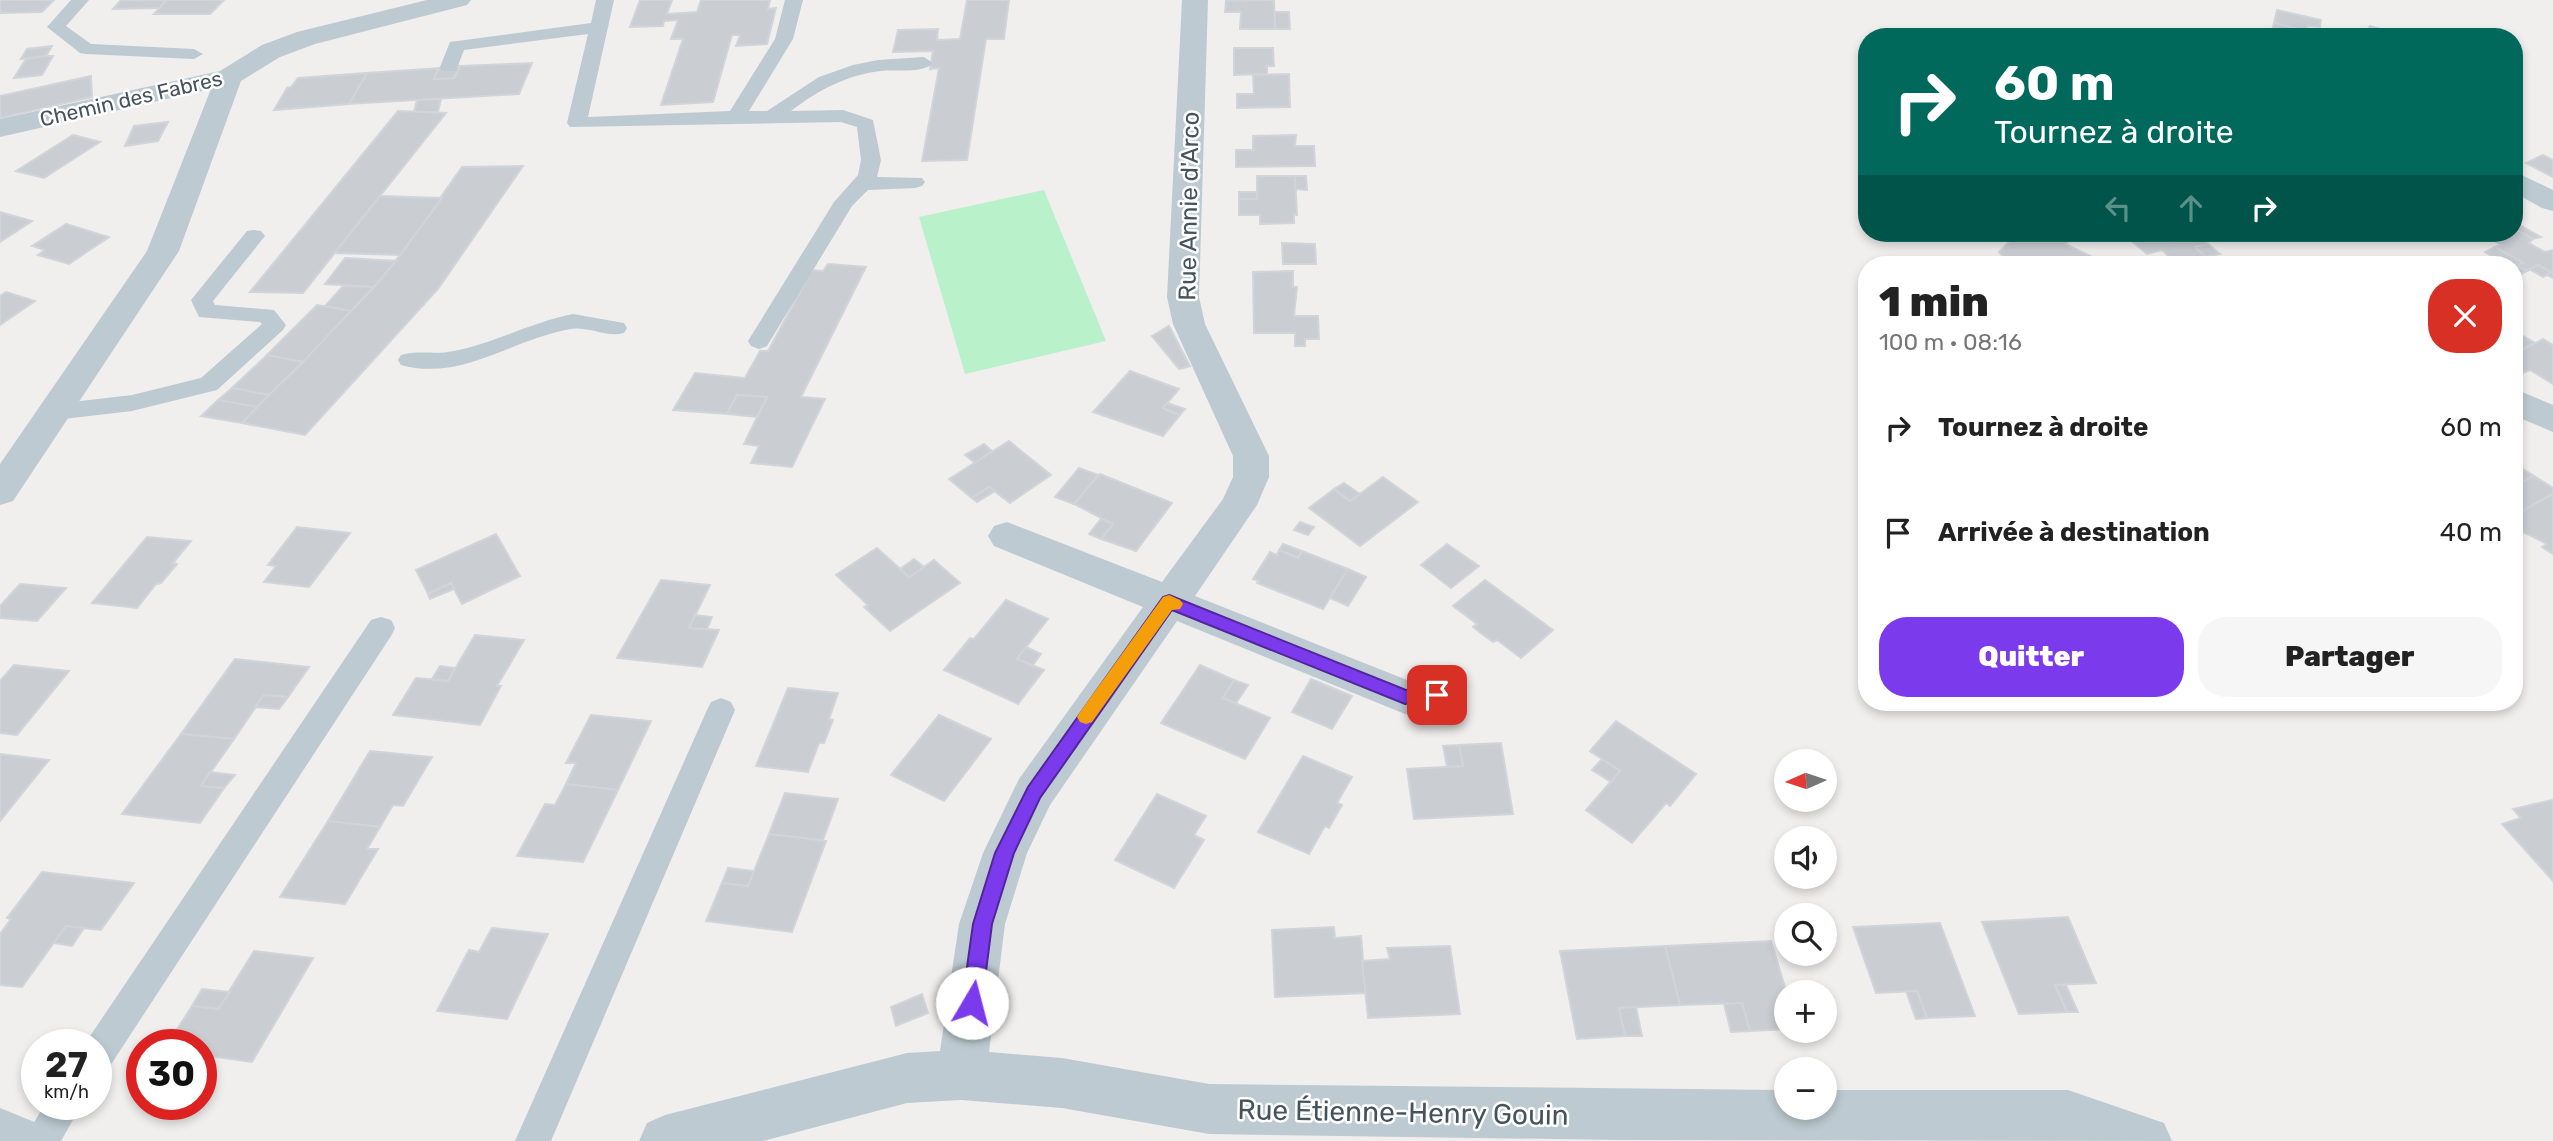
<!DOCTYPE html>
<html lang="fr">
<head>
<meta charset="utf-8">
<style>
  :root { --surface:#fff; --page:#f6f6f6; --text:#222; --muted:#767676; --accent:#7c3aed }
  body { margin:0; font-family:Rubik,sans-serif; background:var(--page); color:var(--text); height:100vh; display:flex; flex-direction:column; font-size:26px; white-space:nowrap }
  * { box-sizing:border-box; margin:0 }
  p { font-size:23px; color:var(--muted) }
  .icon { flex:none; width:38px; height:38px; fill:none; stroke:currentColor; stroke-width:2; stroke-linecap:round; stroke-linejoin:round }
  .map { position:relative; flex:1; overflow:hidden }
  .side { position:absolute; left:1858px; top:256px; width:665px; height:455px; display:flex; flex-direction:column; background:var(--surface); border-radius:28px; box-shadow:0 4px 10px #0003 }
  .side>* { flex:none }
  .guide { position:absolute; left:1858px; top:28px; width:665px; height:214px; border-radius:28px; box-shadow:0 4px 10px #0003; background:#00695c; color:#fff; overflow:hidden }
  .needle { width:46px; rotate:267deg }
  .fabs { position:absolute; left:1774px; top:749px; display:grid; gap:14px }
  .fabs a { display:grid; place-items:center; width:63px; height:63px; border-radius:50%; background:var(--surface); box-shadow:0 4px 10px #0003; font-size:35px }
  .speed { position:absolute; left:21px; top:1029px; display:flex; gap:14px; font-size:35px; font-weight:700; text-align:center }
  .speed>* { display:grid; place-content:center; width:91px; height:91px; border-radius:50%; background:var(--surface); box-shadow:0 4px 10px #0003; line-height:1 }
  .speed small { font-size:18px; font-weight:400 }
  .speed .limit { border:10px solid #d22; background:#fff; color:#111 }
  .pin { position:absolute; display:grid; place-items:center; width:60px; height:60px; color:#fff; margin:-30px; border-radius:14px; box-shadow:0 4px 10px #0006 }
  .me { position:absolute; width:77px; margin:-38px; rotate:8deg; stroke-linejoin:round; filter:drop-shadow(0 0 5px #0008) }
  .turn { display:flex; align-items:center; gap:24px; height:147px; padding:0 21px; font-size:32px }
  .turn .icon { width:91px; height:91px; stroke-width:2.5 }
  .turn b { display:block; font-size:49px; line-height:60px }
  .lanes { display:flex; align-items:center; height:66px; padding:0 21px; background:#0003; justify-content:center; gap:35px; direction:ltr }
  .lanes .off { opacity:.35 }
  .round { display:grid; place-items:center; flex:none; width:74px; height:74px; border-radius:28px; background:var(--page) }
  .overview { display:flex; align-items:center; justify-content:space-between; height:119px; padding:0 21px }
  h1 { font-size:42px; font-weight:800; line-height:52px }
  .action { display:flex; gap:14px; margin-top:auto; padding:14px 21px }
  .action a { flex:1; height:80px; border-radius:28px; background:var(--accent); color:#fff; font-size:28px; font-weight:800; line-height:80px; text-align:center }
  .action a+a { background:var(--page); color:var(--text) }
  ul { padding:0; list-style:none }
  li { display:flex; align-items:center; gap:21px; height:105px; padding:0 21px }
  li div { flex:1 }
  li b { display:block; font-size:26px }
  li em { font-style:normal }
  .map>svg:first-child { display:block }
  .green { fill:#b9f1ca }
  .building { fill:#caced3; stroke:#d1d5da; stroke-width:2 }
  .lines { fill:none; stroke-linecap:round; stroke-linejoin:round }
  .lane { fill:#bdcad1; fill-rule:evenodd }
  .street { fill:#bdcad1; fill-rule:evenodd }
  .route { fill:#7c3aed; stroke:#51269a; stroke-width:2 }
  .slow { fill:#f59e0b }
  .labels { text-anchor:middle; stroke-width:5; stroke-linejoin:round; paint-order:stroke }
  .far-street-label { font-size:21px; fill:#45535c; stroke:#fff }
  .street-label { font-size:24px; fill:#45535c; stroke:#fff }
  .near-street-label { font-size:28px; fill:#45535c; stroke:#fff }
</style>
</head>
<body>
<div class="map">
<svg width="2553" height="1141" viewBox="0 0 2553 1141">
  <rect width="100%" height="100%" fill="#f1eeee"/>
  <path class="green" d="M1044,190l62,151 -141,33 -46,-157z"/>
  <g class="building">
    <path d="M0,0h54l-12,12 -42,1z"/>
    <path d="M121,0h46l-8,8 -46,1z"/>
    <path d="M167,0h57l-14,14h-56z"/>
    <path d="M640,0h32l-5,14 30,-2 4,-12h69l-2,9 8,-1 -9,36 -31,2 4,-11h-8l-19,67 -52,3 22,-66h-12l7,-19 -14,1 -1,5 -33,1z"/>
    <path d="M967,0h42l-5,39h-18l-19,121 -45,1 17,-93 -9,1 3,-18 -40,1 5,-22 40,-1 -1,11 23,-1z"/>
    <path d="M1274,0l1,29h-35l1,-17h-16l1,-11z"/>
    <path d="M2277,10l44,10 -1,7 -12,-1 -2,5 -32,-8z"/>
    <path d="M1275,12h14l1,17h-15z"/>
    <path d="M2274,23l30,7 -2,6 -30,-6z"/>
    <path d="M2370,26l27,8 8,3 -41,-1z"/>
    <path d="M52,46l-6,10 -25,3 6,-10z"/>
    <path d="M1234,48h39l1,18h-7v8l-33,1z"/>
    <path d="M46,56h7l-11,19 -28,3 12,-19z"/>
    <path d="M532,63l-13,31 -170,10 18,-31 72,-5 -5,11 20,-1 6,-12z"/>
    <path d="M460,66l-6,12 -20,1 5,-11z"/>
    <path d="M367,73l-18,31 -75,6 13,-22 4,-1 7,-9z"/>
    <path d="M1289,74l1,33 -53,1v-14h17l-1,-19z"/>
    <path d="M91,76l1,21 -92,21v-22z"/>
    <path d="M441,99l-3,13h-24l3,-12z"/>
    <path d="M398,111l48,2 -143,180 -53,-1z"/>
    <path d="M168,122l-10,19 -33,5 9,-20z"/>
    <path d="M73,135l27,7 -56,36 -28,-7z"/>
    <path d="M1296,135l-1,11h19l1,20 -79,1v-17h17v-14z"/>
    <path d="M2543,155l10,5v17l-27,-14z"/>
    <path d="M523,166l-85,123 -133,146 -63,-12 132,-136 26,-32 62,-88z"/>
    <path d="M1257,176h38l2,39 -3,-1v9l-34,1v-9h-21v-16h18z"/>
    <path d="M1295,176h11l1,14 -12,-1z"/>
    <rect x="1239" y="192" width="18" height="7"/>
    <path d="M380,196l62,2 -42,57 -65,-2z"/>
    <path d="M0,212l32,9 -32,21z"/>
    <path d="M66,224l43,13 -40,27 -31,-9 7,-5 -13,-4z"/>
    <path d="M2518,224l23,13 -8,2 -18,-10z"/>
    <path d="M2515,229l18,10 -4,4 16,9 8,-2v28l-6,-3 4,-3 -13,-7 -11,6 -10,-5 6,-3 -28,-16 6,-2 -13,-8 10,-4h17z"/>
    <path d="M2010,233h54l8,6 -7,5 36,17 -4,3h-21l-7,-3 -4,3h-30l-11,-5 -5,5h-9l-11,-12 17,-17z"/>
    <path d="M2122,233h73l13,11 -13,3 11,10 -29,7 -15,-14 -15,4z"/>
    <path d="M1282,243l33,1 1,20h-33z"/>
    <path d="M2208,244l12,10 -14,3 -11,-10z"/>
    <path d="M2495,247l28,16 -6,3 10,5 -6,3 -6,-4v-6h-10l-20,-12z"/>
    <path d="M345,258l51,3 -22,26 -49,-3z"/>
    <path d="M828,264l38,3 -65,130 24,2 -33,68 -41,-4 8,-17 -15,-2 23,-47 -30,-2 -10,19 -54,-4 22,-37 50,5 15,-27h8l44,-81 11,1z"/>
    <path d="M2538,265l13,7 -8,5 -14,-8z"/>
    <path d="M1293,271v16h4l-3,29h24l1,23h-14v7h-10v-13h-41l-1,-61z"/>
    <path d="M343,286l31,1 -23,24 -26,-5z"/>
    <path d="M6,292l29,9 -35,24v-29z"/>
    <path d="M317,305l34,6 -48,51 -36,-7z"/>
    <path d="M1169,326l21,40 -11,3 -27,-33z"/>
    <path d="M2516,332l19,11 -20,9z"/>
    <path d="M2543,339l10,6v39l-23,-14 -15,6v-22z"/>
    <path d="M267,355l36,7 -34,33 -37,-7z"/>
    <path d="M1130,371l49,18 -16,19 17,7 -17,21 -70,-24z"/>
    <path d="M232,388l37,7 -12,12 -39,-7z"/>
    <path d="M737,395l30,2 -10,20 -30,-3z"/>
    <path d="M218,400l39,7 -15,16 -41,-7z"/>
    <path d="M1167,403l18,6 -5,6 -17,-7z"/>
    <path d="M1009,441l42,34 -41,28 -21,-16 -17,11 -23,-19z"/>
    <path d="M984,444l8,7 -17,12 -10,-8z"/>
    <path d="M2515,464l19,12 -14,7 -5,-3z"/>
    <path d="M1079,468l19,7 -24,29 -19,-7z"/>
    <path d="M1100,474l72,29 -36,48 -35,-12 12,-15 -39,-20z"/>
    <path d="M2534,476l19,12v6l-38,21v-35l5,3z"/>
    <path d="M1383,477l35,25 -58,44 -51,-38 25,-19 16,12z"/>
    <path d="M1344,483l16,11 -10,7 -16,-12z"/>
    <path d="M989,487l6,4 -18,11 -5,-4z"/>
    <path d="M2551,495l2,1v58l-11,-7 5,-3 -32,-16v-13z"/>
    <path d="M1101,519l12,5 -12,15 -12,-5z"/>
    <path d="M1300,522l14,5 -6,8 -14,-5z"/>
    <path d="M297,527l53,6 -41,54 -45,-5 12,-16 -8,-1z"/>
    <path d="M496,534l24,42 -58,28 -11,-21 -23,11 -12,-24z"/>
    <path d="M147,537l44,4 -18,22 4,1 -16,19 -5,1 -19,24 -45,-5z"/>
    <path d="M1283,544l19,7 -4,7 -19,-8z"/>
    <path d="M1447,544l32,22 -28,22 -30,-23z"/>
    <path d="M877,548l32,29 25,-17 26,23 -70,48 -26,-24 4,-2 -32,-30z"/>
    <path d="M1279,550l19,8 4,-7 46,18 -25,40 -66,-26 2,-2 -6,-2 17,-27 7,3z"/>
    <path d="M914,559l10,8 -15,10 -9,-8z"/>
    <path d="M1348,569l18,8 -18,29 -18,-8z"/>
    <path d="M661,580l49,5 -21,43 30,2 -17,37 -85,-9z"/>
    <path d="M1485,580l68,50 -32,28 -24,-18 -4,2 -20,-15 4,-3 -24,-18z"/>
    <path d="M451,583l3,6 -24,10 -2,-5z"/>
    <path d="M20,584l46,4 -29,33 -37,-3v-12z"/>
    <path d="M1006,600l42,19 -31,40 27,11 -26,34 -74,-34 26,-32 4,1z"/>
    <path d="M695,615l17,2 -5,12 -18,-1z"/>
    <path d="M475,635l49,5 -27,46h4l-21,39 -87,-10 23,-37 32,3z"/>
    <path d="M1026,647l15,7 -8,11 -16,-6z"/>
    <path d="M235,659l74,8 -21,30 -24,-2 -30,44 -53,-5z"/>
    <path d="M14,665l55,6 -52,64 -17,-2v-52z"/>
    <path d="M1200,665l34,15 -11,18 47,20 -25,41 -84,-36z"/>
    <path d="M440,666l15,2 -7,13 -16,-2z"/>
    <path d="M1311,679l41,17 -20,33 -40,-17z"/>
    <path d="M1234,680l14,5 -12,18 -13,-5z"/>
    <path d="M788,688l50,5 -9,26 4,1 -9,23h-5l-11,29 -52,-6z"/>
    <path d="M264,695l24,2 -9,12 -24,-2z"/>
    <path d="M591,715l60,6 -33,69 -52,-6 10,-21h-10z"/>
    <path d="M939,715l52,24 -47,62 -53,-26z"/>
    <path d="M1616,721l80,53 -26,32 -4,-3 -34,40 -46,-33 34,-39 -30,-20z"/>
    <path d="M181,734l53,5 -33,47 23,2 -24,35 -78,-9z"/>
    <path d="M1501,743l12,71 -99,5 -7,-50 56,-3 -4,-21z"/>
    <path d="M1459,745l4,21 -16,1 -4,-21z"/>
    <path d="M370,751l62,6 -29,49 -10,-1 -13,22 -52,-6z"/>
    <path d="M0,754l49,6 -49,61z"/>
    <path d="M1303,756l49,21 -15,26 5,2 -13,23 -4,-2 -16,28 -51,-22z"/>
    <path d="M1602,759l18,12 -9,11 -19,-12z"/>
    <path d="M210,772l25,3 -11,13 -23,-2z"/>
    <path d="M566,784l52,6 -35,72 -66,-6 28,-52 10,1z"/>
    <path d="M785,793l53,6 -15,41 -54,-6z"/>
    <path d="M1157,794l49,22 -12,19 10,5 -30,48 -59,-28z"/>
    <path d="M2552,800l1,1v80l-51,-57 19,-6 -8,-9z"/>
    <path d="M328,821l52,6 -13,22h11l-33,55 -65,-7z"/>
    <path d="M769,834l57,7 -34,91 -86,-11 16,-38 26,3z"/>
    <path d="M728,868l26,3 -6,15 -26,-3z"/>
    <path d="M42,872l92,11 -33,47 -35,-4 -44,61 -22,-2v-51l11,-15 -4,-1z"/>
    <path d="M2068,917l28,66 -41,2 12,27 -48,2 -37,-92z"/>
    <path d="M1940,923l35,93 -48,2 -10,-27 -41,2 -23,-66z"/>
    <path d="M66,926l18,2 -12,18 -18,-3z"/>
    <path d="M1334,927l1,11 26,-2 5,57 -91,4 -3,-67z"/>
    <path d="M492,928l56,6 -41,85 -70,-8 32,-61 10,2z"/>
    <path d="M1771,941l16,53v35l-37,2 -8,-28 -62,2 -15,-59z"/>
    <path d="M1450,946l10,68 -92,4 -6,-57 28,-2 -3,-11z"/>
    <path d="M1665,946l15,59 -61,3 6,28 -48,3 -17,-88z"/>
    <path d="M254,951l59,7 -61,104 -51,-7v-10h-34l25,-39 26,3z"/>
    <path d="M2055,985h11l12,27h-11z"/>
    <path d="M202,989l28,3 -12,17 -26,-3z"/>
    <path d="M1906,991h11l10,27 -11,1z"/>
    <path d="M922,994l6,19 -32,13 -5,-19z"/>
    <path d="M1742,1003l8,28 -19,1 -7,-28z"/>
    <path d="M1636,1007l6,29h-17l-6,-28z"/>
  </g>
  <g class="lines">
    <g class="lane">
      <path d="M71,0h18l-23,26 25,18 103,5 9,5 -9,5 -108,-5 -6,-1 -33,-26z"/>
      <path d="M596,0h18l-26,117 142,-6 45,-72 10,-39h18l-10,39 -44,72h18l52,-34 34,-12 25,-5 46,-3 9,6c-9,11 -38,6 -53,8 -33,4 -62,19 -89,40l52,-1 30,10 8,40 -4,17 45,1 3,4 -3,4 -7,2 -47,2 -16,16 -85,140 -8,3 -8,-3 -3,-5 86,-139 24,-27 3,-15 -4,-33 -16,-5 -271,5 -3,-4 21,-89 -124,16 -8,21h-14l-2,-4 10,-25 141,-19z"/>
      <path d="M254,230l7,1 4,5 -52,65 2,4 59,5 12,15 -3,5 -66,60 -85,21 -77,9 -8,-2 -4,-6 4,-6 8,-2 77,-9 69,-17 61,-54 -2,-2 -61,-5 -8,-17 56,-69z"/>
      <path d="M573,314l51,9 3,5 -3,5c-18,5 -35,-7 -53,-4 -57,9 -109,53 -170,36l-3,-5 3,-5c17,-5 36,0 53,-4 41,-8 78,-29 119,-37z"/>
      <path d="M381,617l10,3 4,8 -4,8 -283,433 -12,5v-29h-12l287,-425z"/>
      <path d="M721,698l10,4 4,8 -184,431h-36l192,-431 4,-8z"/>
      <path d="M45,1104h37l-21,37h-38z"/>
    </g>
    <g class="street">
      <path d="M427,0h44l-4,5 -152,39 -35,13 -39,24 -62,170 -166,250 -13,4v-41l147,-213 64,-162 -211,48v-18l220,-48 42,-26 35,-13z"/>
      <path d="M1182,0h26l-9,297 6,27 64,132v21l-12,28 -62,91 212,84 30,-2 15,5 6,12 -6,12 -15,5 -32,2 -228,-93 -127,184 -23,48 -22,71 -16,128 73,6 147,26 578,6v18h38v-18h243l96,33 8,18 -552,-1 -411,-6 -147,-26 -101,-8 -54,3 -144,38h-124l8,-18 18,-8 242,-62 33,-2 19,-127 24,-71 36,-74 124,-172 -149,-61 -6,-10 6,-10 13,-4 155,60 61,-83 10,-22v-21l-60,-132 -6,-27z"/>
      <path d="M2515,172l38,18v21l-11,-3 -27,-15z"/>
      <path d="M2515,389l38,16v27l-38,-16z"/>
      <path d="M0,1108l37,15 8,18h-45z"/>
    </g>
  </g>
  <path class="route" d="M1169,595l237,95h37l2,5 -2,5 -38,4 -233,-94 -132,188 -26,55 -22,71 -10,79 -3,7 -7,2 -7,-2 -3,-7 11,-79 22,-71 33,-66 135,-190z"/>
  <path class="slow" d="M1169,595l11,5 3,4 -3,5 -8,1 -80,112 -6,2 -6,-2 -3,-5 3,-5 83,-115z"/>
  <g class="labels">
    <g class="far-street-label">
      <text transform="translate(131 99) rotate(-13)" y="7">Chemin des Fabres</text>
    </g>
    <g class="street-label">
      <text transform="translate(1189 206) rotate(-89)" y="8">Rue Annie d'Arco</text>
    </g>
    <g class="near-street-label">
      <text transform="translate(1403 1112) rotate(1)" y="10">Rue Étienne-Henry Gouin</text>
    </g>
  </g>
</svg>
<div class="fabs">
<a><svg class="needle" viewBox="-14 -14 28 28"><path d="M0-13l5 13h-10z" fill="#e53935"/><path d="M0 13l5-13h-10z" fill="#767676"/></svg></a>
<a><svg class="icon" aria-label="sound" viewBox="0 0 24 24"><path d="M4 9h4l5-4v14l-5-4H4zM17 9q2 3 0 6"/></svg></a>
<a><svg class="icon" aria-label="search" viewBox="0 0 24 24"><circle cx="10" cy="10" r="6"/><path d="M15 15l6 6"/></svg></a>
<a>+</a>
<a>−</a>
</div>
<div class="speed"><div>27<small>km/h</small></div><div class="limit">30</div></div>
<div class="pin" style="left:1437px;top:695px;background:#d93025"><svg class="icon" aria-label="arrive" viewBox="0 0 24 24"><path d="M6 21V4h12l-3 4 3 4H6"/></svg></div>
<svg class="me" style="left:972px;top:1003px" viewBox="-20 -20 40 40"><circle r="19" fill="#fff"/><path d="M0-13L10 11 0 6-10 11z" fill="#7c3aed"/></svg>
<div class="guide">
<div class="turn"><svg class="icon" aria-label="right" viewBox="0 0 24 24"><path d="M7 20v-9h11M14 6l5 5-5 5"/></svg><div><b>60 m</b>Tournez à droite</div></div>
<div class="lanes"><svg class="icon off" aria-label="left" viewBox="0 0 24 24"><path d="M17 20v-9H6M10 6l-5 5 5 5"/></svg><svg class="icon off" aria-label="ahead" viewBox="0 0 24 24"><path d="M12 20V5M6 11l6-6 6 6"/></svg><svg class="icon" aria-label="right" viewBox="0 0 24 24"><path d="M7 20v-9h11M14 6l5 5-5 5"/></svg></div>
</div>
<section class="side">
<div class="overview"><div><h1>1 min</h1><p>100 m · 08:16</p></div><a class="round" style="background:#d93025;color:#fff"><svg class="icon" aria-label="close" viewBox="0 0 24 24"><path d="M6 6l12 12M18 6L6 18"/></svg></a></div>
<ul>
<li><svg class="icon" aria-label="right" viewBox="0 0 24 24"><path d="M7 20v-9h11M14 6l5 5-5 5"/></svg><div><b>Tournez à droite</b></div><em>60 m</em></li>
<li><svg class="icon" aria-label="arrive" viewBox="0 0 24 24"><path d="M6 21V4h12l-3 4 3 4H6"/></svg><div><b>Arrivée à destination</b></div><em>40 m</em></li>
</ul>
<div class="action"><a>Quitter</a><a>Partager</a></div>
</section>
</div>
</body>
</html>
